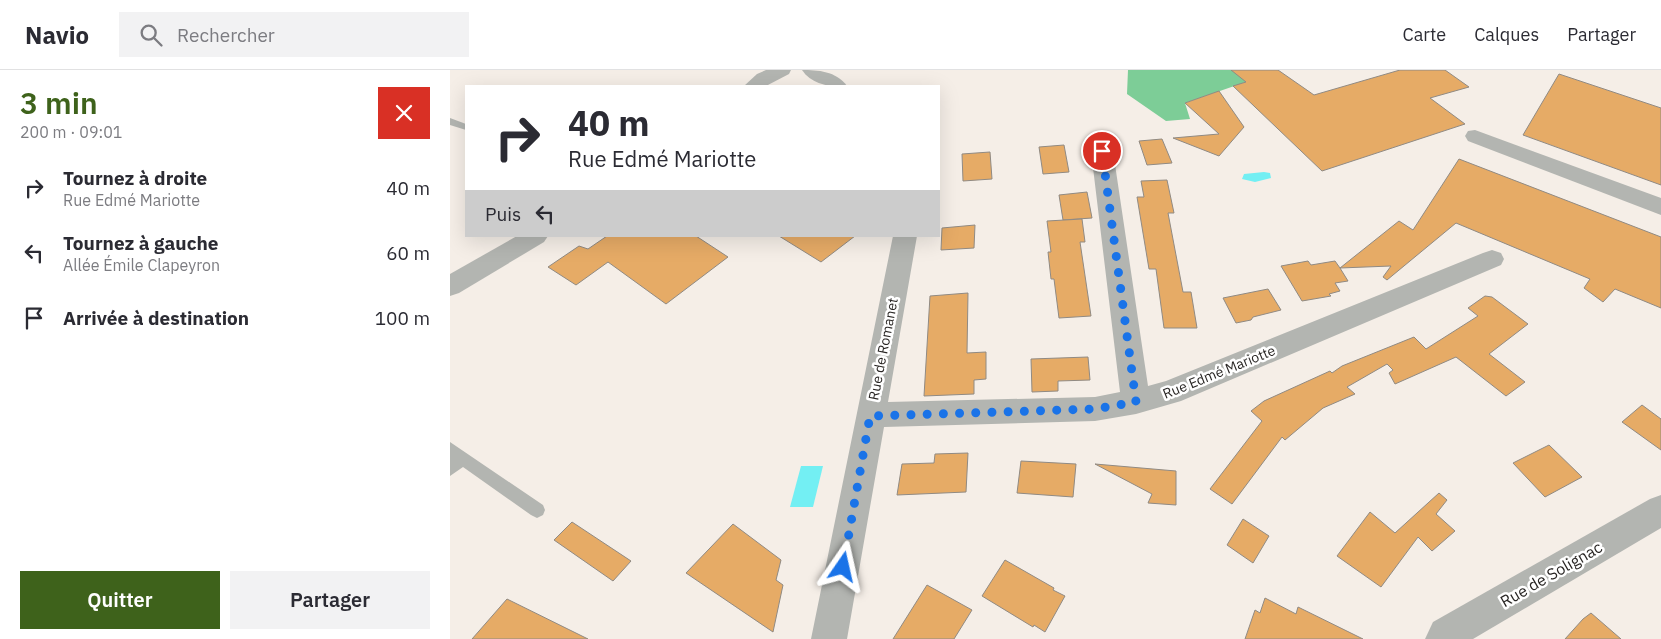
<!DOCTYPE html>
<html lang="fr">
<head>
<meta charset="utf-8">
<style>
  :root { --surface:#fff; --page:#f2f2f3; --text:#2b2b33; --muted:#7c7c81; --line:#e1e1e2; --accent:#3e621b }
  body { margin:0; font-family:"IBM Plex Sans",sans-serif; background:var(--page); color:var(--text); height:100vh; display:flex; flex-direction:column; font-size:19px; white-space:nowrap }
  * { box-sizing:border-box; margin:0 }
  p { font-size:16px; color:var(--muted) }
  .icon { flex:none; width:28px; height:28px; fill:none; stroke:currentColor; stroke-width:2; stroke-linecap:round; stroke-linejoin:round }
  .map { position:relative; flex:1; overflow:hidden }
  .drawer { display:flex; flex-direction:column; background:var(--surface); width:450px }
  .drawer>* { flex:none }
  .top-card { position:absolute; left:15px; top:15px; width:475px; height:152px; border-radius:0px; box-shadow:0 5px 20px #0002; background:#fff; color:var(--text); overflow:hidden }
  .pin { position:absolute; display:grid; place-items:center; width:42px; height:42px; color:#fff; margin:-21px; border:2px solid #fff; border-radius:50%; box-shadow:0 1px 5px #0007 }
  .me { position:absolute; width:55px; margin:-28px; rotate:11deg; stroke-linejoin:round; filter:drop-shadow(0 0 4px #0008) }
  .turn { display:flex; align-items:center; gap:18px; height:105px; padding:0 20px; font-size:22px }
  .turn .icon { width:65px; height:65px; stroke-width:2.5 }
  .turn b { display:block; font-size:35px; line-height:42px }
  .then { display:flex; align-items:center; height:48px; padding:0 20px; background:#0003; gap:10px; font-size:19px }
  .round { display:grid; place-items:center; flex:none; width:52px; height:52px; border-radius:0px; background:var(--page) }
  .overview { display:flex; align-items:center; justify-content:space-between; height:85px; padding:0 20px }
  h1 { font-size:30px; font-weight:600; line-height:38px; color:var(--accent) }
  .cta { display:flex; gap:10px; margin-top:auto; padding:10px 20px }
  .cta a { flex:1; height:58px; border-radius:0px; background:var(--accent); color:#fff; font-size:20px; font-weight:600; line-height:58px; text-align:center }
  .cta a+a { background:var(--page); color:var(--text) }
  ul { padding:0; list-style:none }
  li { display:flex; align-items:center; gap:15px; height:65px; padding:0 20px }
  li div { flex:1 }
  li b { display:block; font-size:19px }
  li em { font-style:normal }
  header { display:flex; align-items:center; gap:30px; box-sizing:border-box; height:70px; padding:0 25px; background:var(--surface); border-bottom:1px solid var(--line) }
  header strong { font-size:24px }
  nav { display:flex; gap:28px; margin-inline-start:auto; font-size:18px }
  .search { width:350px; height:45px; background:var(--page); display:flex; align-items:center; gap:12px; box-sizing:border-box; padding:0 18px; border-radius:0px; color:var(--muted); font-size:19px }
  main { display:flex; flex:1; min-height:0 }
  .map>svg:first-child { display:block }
  .forest { fill:#7dcd97 }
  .water { fill:#73eff3 }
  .building { fill:#e6ab66; stroke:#908a83 }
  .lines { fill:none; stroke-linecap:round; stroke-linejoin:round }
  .service { fill:#b3b5b1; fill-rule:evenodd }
  .minor { fill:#b3b5b1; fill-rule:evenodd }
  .tertiary { fill:#b3b5b1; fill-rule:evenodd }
  .route { stroke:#1a73e8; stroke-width:9; stroke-dasharray:0 16.2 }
  .labels { text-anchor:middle; stroke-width:5; stroke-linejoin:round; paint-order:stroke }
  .street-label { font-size:14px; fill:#292624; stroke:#fff }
  .near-street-label { font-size:16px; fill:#292624; stroke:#fff }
</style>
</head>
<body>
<header>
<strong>Navio</strong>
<div class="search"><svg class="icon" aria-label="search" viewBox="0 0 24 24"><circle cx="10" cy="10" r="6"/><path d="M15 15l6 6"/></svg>Rechercher</div>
<nav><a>Carte</a><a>Calques</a><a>Partager</a></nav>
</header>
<main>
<section class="drawer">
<div class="overview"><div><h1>3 min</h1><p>200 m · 09:01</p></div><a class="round" style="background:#d93025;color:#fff"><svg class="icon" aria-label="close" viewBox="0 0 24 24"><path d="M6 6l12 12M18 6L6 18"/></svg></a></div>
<ul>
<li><svg class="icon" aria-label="right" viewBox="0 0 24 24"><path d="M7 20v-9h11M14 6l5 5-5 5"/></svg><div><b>Tournez à droite</b><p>Rue Edmé Mariotte</p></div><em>40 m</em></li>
<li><svg class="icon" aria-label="left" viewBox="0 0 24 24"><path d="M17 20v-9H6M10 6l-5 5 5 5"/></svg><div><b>Tournez à gauche</b><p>Allée Émile Clapeyron</p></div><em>60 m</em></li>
<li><svg class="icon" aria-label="arrive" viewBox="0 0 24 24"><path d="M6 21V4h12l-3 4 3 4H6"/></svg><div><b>Arrivée à destination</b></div><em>100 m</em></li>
</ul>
<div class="cta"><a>Quitter</a><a>Partager</a></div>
</section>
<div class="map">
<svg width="1211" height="569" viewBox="0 0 1211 569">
  <rect width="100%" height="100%" fill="#f5eee7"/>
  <path class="forest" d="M678,0h118v12l-61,21 5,16 -24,2 -39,-27z"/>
  <g class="water">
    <path d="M814,102l6,1 1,5 -16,4 -13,-3 2,-5z"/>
    <path d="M351,396h22l-10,41h-23z"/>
  </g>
  <g class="building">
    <path d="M781,0h47l36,25 86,-25h45l24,17 -39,11 35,26 -143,47 -89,-85 13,-4z"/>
    <path d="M1109,4l102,34v77l-138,-50z"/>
    <path d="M769,21l25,36 -25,29 -46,-18 46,-4 -34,-31z"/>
    <path d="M712,69l10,24 -25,2 -8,-24z"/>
    <path d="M614,75l5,27 -26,2 -4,-27z"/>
    <path d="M540,82l2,27 -29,2 -1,-27z"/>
    <path d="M1009,89l202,78v71l-46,-19 -12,13 -19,-14 6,-9 -134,-56 -69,57 -4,-3 8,-11 -51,2 8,13 -13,2 5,8 -11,3 2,2 -29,5 -21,-35 27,-5 3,4 24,-4 5,7 59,-47 14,9z"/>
    <path d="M717,110l7,33h-6l15,79h8l6,36h-33l-8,-59h-7l-12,-72h7l-3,-16z"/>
    <path d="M637,122l5,26 -29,2 -4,-25z"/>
    <path d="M632,149l3,23h-5l11,74 -32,2 -5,-39h-3l-3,-27h3l-4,-31z"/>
    <path d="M525,155l-1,23 -33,2 1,-22z"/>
    <path d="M157,166h89l32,21 -62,47 -58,-42 -32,23 -28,-18 31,-21 9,3z"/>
    <path d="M329,166h76l-34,26z"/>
    <path d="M818,219l13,21 -28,7 -2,3 -15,3 -13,-25z"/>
    <path d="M518,223l-1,60 19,-1v27l-12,1v14l-50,2 6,-100z"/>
    <path d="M1035,226l7,1 36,27 -39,30 36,28 -19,14 -50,-39 -61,27 -6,-11 4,-3 -6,-6 -40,23 8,7 -32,14 -38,32 -3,-3 -50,67 -22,-15 52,-68 -11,-10 13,-10 66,-30 2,2 10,-7 72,-29 12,12 52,-33 -10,-8z"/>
    <path d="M638,287l2,23 -32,1v10l-26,1 -1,-33z"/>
    <path d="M1192,335l19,14v31l-39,-28z"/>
    <path d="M1099,375l33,32 -37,20 -32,-34z"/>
    <path d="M518,383l-2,39 -69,3 5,-31 32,-1 1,-9z"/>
    <path d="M571,391l55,3 -3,33 -56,-4z"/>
    <path d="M645,394l81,7v34l-28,-2 4,-9z"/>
    <path d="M989,423l8,7 -11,14 19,17 -23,20 -14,-14 -37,50 -44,-31 33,-44 25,21z"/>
    <path d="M793,449l26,17 -16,27 -26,-18z"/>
    <path d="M122,452l59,39 -18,20 -59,-41z"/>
    <path d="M283,454l48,36 -5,20 7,5 -10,47 -87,-59z"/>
    <path d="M555,490l49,28 -1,2 12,6 -20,36 -11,-7 -1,2 -51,-31z"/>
    <path d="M477,515l45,25 -18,29h-61z"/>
    <path d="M815,528l31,16 2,-7 65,32h-118l10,-29 5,3z"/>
    <path d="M57,529l81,40h-116z"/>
    <path d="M1141,543l30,26h-56l18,-20z"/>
  </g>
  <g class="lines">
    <g class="service">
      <path d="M0,48l16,6v6l-16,-5z"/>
      <path d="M0,372l93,63 2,5 -2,5 -6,3 -6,-3 -68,-48 -13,9z"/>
    </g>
    <g class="minor">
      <path d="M316,0h25l-2,4 -23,12h-22l13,-12z"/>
      <path d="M352,0c16,0 34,1 45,16 -17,1 -35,-1 -45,-16z"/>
      <path d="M1025,60l186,68v17l-193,-74 -3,-5 3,-5z"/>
      <path d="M652,74l8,2 3,5 35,235 18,-5 317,-128 9,-3 9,3 3,6 -3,6 -320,136 -45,13 -41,7 -211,6 -37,212h-36l82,-403h24l-29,166 207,-5 25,-5 -29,-241 3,-5z"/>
      <path d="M67,166h31l-4,6 -85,51 -9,3v-22z"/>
    </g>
    <path class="tertiary" d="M1211,425v33l-188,111h-48l8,-17 217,-123z"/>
  </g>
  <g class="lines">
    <path class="route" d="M393,497l27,-151 225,-7 41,-7 -34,-251"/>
  </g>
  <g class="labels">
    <g class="street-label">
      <text transform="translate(433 279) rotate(-79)" y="5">Rue de Romanet</text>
      <text transform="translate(769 302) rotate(-22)" y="5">Rue Edmé Mariotte</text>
    </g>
    <g class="near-street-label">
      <text transform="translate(1101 504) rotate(-30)" y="6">Rue de Solignac</text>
    </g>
  </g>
</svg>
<div class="pin" style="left:652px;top:81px;background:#d93025"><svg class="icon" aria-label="arrive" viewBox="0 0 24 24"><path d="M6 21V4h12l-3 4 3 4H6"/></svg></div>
<svg class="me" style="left:393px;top:497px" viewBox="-20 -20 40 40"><path d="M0-17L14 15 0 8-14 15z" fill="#1a73e8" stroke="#fff" stroke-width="4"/></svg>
<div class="top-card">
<div class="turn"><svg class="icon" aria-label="right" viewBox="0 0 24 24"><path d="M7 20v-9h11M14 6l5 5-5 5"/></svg><div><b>40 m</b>Rue Edmé Mariotte</div></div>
<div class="then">Puis<svg class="icon" aria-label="left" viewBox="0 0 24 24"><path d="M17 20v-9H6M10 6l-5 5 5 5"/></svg></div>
</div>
</div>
</main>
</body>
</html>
